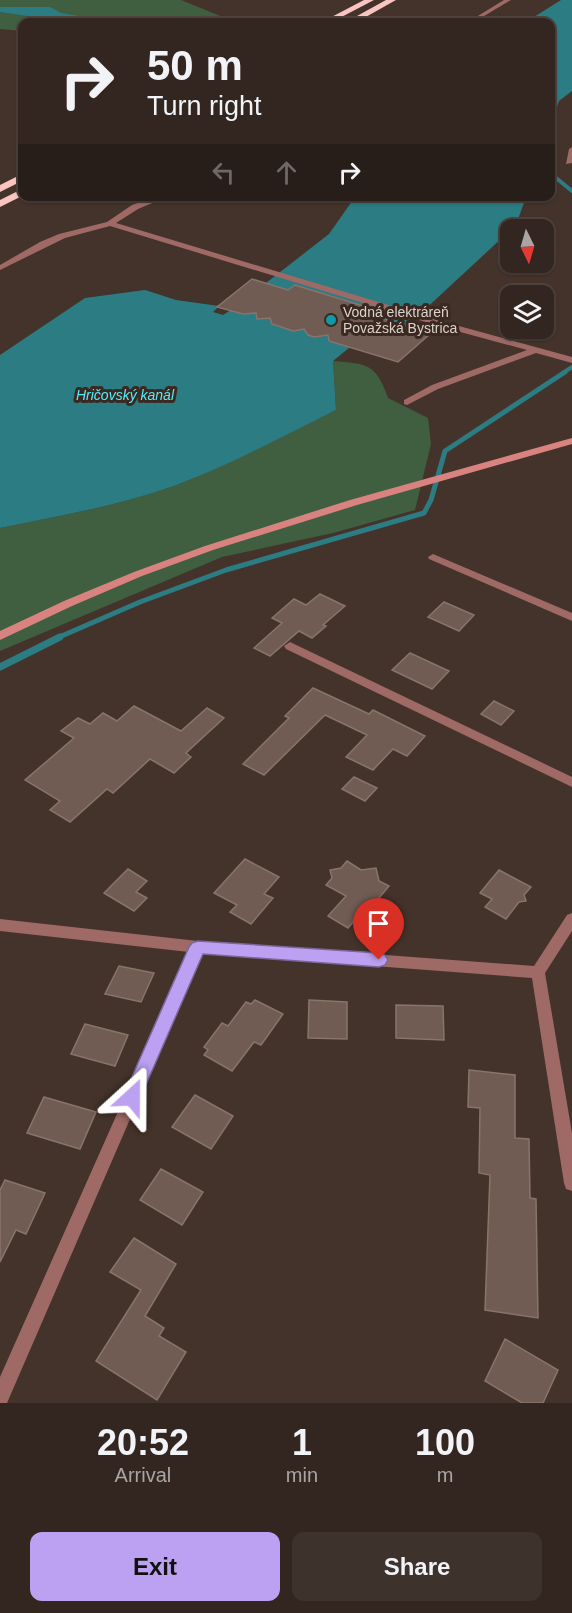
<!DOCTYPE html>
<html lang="en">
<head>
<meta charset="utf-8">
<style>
  :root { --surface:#332620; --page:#3e322d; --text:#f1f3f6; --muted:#a9a5a5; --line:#4e433e; --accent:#bca0f2 }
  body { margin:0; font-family:Arial,sans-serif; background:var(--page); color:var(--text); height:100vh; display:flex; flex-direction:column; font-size:22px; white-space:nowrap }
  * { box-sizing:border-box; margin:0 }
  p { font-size:20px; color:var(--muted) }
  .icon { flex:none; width:33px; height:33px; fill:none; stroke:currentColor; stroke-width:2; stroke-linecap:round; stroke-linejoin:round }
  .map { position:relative; height:1403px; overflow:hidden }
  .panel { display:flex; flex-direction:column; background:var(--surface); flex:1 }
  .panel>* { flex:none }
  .banner { position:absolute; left:18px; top:18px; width:537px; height:183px; border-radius:12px; box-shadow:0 2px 4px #0004,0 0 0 2px var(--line); background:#332620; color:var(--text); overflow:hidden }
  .needle { width:39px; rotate:175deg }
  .controls { position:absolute; left:500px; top:219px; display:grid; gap:12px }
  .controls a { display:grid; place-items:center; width:54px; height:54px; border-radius:12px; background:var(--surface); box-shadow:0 2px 4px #0004,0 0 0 2px var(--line); font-size:30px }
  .pin { position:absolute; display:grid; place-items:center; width:51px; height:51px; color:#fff; margin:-62px -26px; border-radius:50% 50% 50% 0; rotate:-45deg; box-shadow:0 0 6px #0007 }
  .pin .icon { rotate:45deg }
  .me { position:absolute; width:66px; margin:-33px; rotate:24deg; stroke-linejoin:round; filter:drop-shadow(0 0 4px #0008) }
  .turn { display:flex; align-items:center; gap:21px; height:126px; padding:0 30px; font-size:27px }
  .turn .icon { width:78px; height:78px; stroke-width:2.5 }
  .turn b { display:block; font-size:42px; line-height:51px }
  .lanes { display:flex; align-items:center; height:57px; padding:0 30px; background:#0003; justify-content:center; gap:30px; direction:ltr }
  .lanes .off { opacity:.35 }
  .eta { display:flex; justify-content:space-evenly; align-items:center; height:102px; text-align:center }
  .eta b { font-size:36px; font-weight:600; line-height:42px }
  .action { display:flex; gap:12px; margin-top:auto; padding:12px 30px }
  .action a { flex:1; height:69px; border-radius:12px; background:var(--accent); color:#111; font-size:24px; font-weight:600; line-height:69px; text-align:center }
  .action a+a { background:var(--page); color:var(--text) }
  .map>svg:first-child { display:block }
  .green { fill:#3f5f40 }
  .water { fill:#2c7c84 }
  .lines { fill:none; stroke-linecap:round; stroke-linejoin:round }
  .stream-far2 { stroke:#2c7c84; stroke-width:4 }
  .stream-far1 { stroke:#2c7c84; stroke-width:5 }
  .stream { stroke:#2c7c84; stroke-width:7 }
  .building { fill:#705c53; stroke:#88746b; stroke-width:1.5 }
  .lane { fill:#9f6966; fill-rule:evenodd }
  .street { fill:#9f6966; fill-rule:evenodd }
  .secondary { fill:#d8837f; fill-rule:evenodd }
  .highway { fill:#fac4c1; fill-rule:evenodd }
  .route { fill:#bca0f2; stroke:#7a689d; stroke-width:1.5 }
  .culture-dot { fill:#0f9aa8; stroke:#3a2921; stroke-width:2 }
  .labels { text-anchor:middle; stroke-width:6; stroke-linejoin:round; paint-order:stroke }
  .far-poi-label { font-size:14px; fill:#dcd1cb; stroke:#3a2921; text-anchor:start }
  .far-water-label { font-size:14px; font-style:italic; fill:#55ecfb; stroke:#3a2921 }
</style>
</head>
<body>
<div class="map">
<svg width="572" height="1403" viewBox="0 0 572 1403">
  <rect width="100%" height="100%" fill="#44332a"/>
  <g class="green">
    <path d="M0,0h181l54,22h-213v9l-22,-2z"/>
    <path d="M333,361c34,3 43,2 55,37l40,20 3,26 -16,66 -82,23 -111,24 -222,94v-123c58,-12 118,-22 174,-42 55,-21 109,-50 162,-76z"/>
  </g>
  <g class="water">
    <path d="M561,0h11v91l-13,10 -8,23 -1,-102h-24z"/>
    <path d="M0,7h50l11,6 18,3 3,5 -12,1 -70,-10z"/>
    <path d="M355,197h171l-10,28 -109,101 -36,-11 7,-5 -13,-4 -7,5 -23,-7 7,-5 -13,-4 -7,5 -22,-6 7,-5 -12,-4 -7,5 -22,-7 63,-49z"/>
    <path d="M145,290l31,10 43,6 -6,6 10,3 11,-7 9,6 8,-4 11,4 -5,4 1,1 7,-4 47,15 -5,4 7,3 8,-4 12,3 -5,4 1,2 25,1 -22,18 3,49c-53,26 -106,55 -162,76 -56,20 -116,30 -174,42v-173l85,-57z"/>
  </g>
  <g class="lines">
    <g class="stream-far2">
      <path d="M550,173l22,18"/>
      <path d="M563,373l9,-6"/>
    </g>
    <path class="stream-far1" d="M57,638l83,-36 86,-32 198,-57 7,-13 14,-49 120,-79"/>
    <path class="stream" d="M0,667l60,-30"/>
  </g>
  <g class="building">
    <path d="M252,279l36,11 7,-5 78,24 -9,4 67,20 -33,29 -69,-21 -1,-6 -14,2 -6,-2 -4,-6 -11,2 -21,-7 -2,-6 -13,1 -1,-6 -13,1 -26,-7z"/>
    <path d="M320,594l25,12 -22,19 3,1 -14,12 -13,-7 -29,25 -16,-8 28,-25 -10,-5 22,-19 12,6z"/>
    <path d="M444,602l30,13 -15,16 -31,-14z"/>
    <path d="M410,653l39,18 -17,18 -40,-19z"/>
    <path d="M313,688l56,26 4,-4 52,26 -18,20 -14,-7 -20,21 -27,-13 21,-22 -42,-20 -61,60 -21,-11 46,-46 -4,-2z"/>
    <path d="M494,701l20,10 -13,14 -20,-11z"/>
    <path d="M134,706l47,25 26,-23 17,10 -38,35 5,4 -17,16 -24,-14 -37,34 -6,-4 -37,33 -20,-12 10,-9 -35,-21 49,-42 -13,-7 17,-13 12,6 13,-11 14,8z"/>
    <path d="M354,777l23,11 -12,13 -23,-12z"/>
    <path d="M245,859l34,18 -15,17 9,4 -22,26 -21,-12 7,-7 -23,-12z"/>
    <path d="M347,861l14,9 15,-2 3,13 10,5 -20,24 -3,-3 -18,21 -20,-12 18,-20 -20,-11 6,-7 -2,-8 11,-2z"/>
    <path d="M128,869l19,12 -11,11 11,6 -13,13 -30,-18z"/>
    <path d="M499,870l32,17 -7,8 2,6 -7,1 -13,17 -21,-12 7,-8 -12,-6z"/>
    <path d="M119,966l35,7 -13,29 -36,-8z"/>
    <path d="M255,1000l28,14 -22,31 -7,-3 -22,29 -28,-16 4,-5 -4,-3 18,-24 6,3 18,-24 5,2z"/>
    <path d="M309,1000l38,2v37l-39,-1z"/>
    <path d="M396,1005l47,1 1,34 -48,-2z"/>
    <path d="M85,1024l43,11 -13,31 -44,-12z"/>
    <path d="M469,1070l46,5v63l14,1 1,59 6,1 2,119 -53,-8 5,-135 -11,-2 1,-65 -12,-1z"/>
    <path d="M195,1095l38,21 -22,33 -39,-22z"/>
    <path d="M44,1097l52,15 -16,37 -53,-16z"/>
    <path d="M161,1169l42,23 -21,33 -42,-25z"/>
    <path d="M5,1180l40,13 -19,41 -10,-4 -16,32v-72z"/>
    <path d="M134,1238l42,26 -31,52 19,12 -5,8 27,16 -29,48 -61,-39 45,-71 -31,-18z"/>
    <path d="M505,1339l53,31 -15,33h-21l-37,-22z"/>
  </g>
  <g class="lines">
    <g class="lane">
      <path d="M504,0h7l-37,22h-6z"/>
      <path d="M572,147v16l-6,1 3,-15z"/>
      <path d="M158,196h11l-31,13 -22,14 332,100 124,34v6l-36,-10 -98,36 -31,16 -3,-1v-4l28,-15 95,-35 -85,-23 -332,-101 -45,12 -65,32v-5l40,-23 19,-8 48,-12 25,-17z"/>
      <path d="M433,554l139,59v8l-143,-62 -1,-2z"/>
      <path d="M290,642l282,135v10l-286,-138 -2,-3z"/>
    </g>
    <path class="street" d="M572,913v18l-27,42 27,160v58l-6,-2 -2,-6 -32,-205 -330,-25 -195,450h-7v-26l189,-425 -189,-21v-12l198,22 336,25 33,-51z"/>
    <path class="secondary" d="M572,438v6l-215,61 -144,45 -71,26 -70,30 -72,34v-9l64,-30 70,-29 71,-26 145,-46z"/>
    <g class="highway">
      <path d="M364,0h10l-42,22h-10z"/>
      <path d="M386,0h10l-32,18 -7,-2z"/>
      <path d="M22,174v7l-22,11v-7z"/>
      <path d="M22,189v7l-22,11v-7z"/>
    </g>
  </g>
  <path class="route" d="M198,941l181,12 6,2 3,5 -3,5 -6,2 -176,-13 -65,149 -6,2 -7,-2 -2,-6 66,-150 3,-4z"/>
  <circle class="culture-dot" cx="331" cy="320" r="6"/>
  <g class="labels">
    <g class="far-poi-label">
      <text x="343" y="317">Vodná elektráreň<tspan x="343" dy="16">Považská Bystrica</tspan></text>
    </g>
    <g class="far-water-label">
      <text x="125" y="400">Hričovský kanál</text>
    </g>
  </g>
</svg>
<div class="controls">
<a><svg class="needle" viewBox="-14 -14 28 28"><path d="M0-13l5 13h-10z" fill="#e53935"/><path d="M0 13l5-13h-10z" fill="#a9a5a5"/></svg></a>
<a><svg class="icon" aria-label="layers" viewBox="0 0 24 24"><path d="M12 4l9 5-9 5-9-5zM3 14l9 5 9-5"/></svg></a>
</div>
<div class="pin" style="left:379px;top:960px;background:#d93025"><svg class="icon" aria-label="arrive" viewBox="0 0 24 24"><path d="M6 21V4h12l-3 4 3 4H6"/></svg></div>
<svg class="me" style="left:132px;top:1097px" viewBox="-20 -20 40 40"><path d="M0-17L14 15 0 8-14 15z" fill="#bca0f2" stroke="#fff" stroke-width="4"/></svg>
<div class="banner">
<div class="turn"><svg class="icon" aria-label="right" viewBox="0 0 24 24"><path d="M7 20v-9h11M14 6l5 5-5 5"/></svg><div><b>50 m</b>Turn right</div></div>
<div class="lanes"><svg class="icon off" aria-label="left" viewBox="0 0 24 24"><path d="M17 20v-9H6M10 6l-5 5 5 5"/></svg><svg class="icon off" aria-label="ahead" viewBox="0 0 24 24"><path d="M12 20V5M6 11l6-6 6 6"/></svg><svg class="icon" aria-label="right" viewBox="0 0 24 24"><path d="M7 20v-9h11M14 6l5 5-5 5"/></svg></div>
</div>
</div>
<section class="panel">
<div class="eta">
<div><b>20:52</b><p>Arrival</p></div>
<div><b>1</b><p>min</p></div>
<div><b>100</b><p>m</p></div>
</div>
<div class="action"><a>Exit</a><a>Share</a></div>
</section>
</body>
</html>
